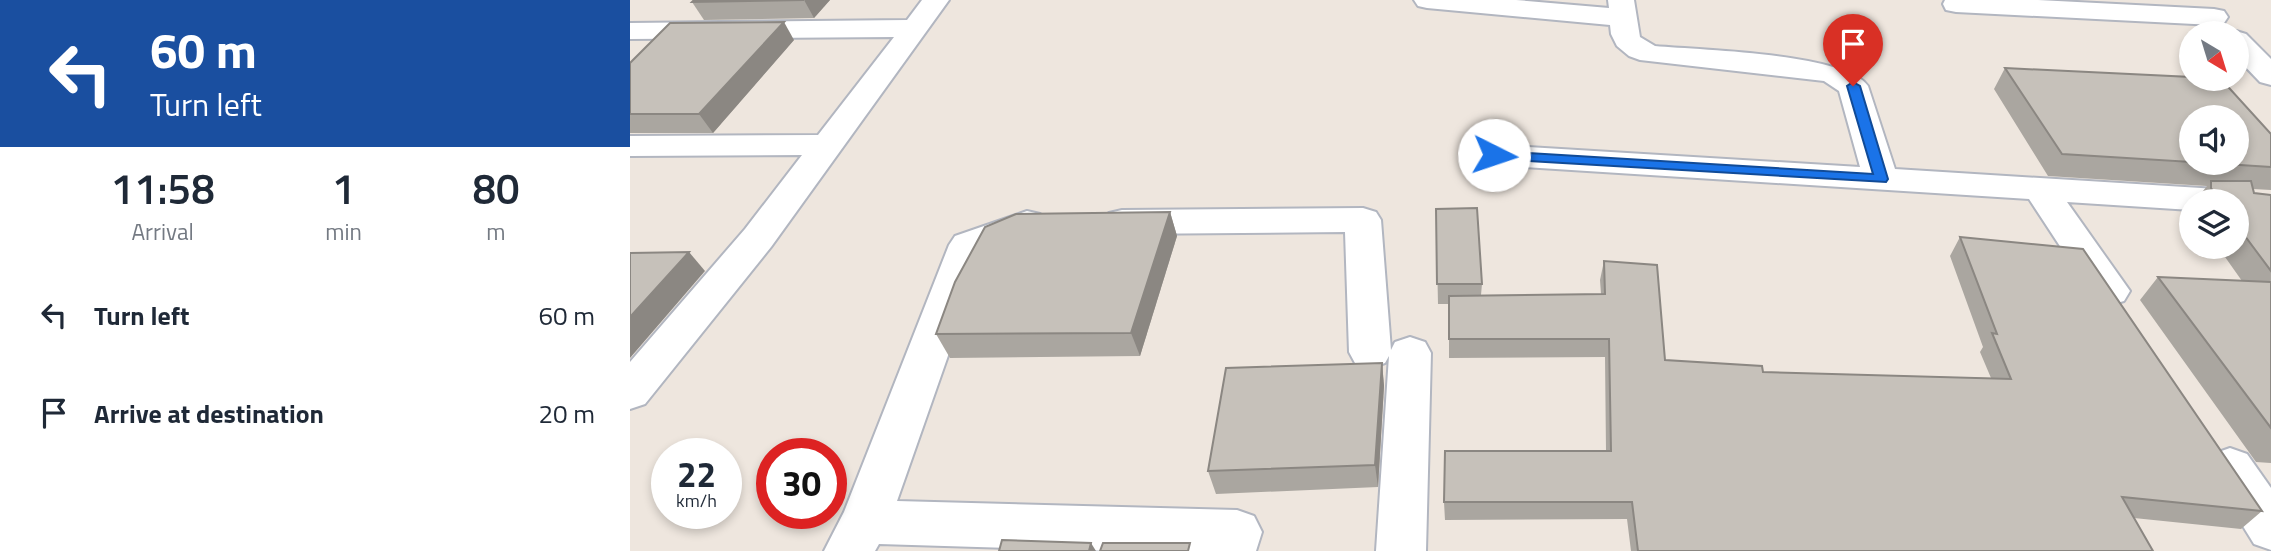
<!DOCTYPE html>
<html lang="en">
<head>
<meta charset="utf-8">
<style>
  :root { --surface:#fff; --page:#f6f6f7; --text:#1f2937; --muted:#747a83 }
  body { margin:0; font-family:"Titillium Web",sans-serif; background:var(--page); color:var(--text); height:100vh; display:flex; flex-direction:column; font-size:26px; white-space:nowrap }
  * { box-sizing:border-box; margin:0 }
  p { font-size:23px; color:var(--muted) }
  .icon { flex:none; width:38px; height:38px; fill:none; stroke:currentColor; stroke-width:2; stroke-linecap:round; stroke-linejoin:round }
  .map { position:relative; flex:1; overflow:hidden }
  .panel { display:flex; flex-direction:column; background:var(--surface); width:630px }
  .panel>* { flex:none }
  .top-card { background:#1a4fa0; color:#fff; overflow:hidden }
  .needle { width:46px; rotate:142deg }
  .fabs { position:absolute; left:1549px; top:21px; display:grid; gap:14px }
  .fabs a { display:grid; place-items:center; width:70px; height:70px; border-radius:50%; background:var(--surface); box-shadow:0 4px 10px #0003; font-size:35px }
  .speed { position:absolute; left:21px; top:438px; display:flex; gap:14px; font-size:35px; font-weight:700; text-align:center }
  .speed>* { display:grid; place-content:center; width:91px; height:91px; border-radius:50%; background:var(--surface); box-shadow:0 4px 10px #0003; line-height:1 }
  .speed small { font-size:18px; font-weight:400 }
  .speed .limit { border:10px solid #d22; background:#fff; color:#111 }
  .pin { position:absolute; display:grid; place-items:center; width:60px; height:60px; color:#fff; margin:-72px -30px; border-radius:50% 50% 50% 0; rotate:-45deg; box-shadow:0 0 7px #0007 }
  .pin .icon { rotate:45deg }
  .me { position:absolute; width:77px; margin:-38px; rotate:94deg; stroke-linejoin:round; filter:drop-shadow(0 0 5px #0008) }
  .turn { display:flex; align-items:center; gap:24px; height:147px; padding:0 35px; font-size:32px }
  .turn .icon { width:91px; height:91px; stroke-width:2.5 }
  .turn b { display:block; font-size:49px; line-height:60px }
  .eta { display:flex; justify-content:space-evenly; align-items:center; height:119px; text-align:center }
  .eta b { font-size:42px; font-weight:600; line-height:49px }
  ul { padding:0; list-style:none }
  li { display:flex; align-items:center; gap:21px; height:98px; padding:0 35px }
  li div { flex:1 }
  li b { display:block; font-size:26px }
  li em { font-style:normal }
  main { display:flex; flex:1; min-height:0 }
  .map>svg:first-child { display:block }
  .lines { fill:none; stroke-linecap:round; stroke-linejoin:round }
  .street-casing { stroke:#b2b6c0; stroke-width:4 }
  .street { fill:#fff; fill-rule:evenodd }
  .wall { fill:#aaa6a0; fill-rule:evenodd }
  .shaded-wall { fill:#8b8782 }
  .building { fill:#c6c1ba; stroke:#8b8782; stroke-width:2 }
  .route { fill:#1a73e8; stroke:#114b97; stroke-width:2 }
</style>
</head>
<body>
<main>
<section class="panel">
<div class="top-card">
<div class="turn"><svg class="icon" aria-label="left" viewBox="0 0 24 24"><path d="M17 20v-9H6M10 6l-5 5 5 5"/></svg><div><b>60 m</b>Turn left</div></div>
</div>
<div class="eta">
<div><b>11:58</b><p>Arrival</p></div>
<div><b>1</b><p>min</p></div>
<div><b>80</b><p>m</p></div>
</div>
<ul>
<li><svg class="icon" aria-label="left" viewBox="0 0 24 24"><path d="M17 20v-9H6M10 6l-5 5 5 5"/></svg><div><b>Turn left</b></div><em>60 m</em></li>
<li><svg class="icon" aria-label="arrive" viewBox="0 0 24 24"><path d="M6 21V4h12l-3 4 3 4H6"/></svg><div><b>Arrive at destination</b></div><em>20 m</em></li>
</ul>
</section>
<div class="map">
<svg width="1641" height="551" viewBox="0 0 1641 551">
  <rect width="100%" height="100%" fill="#eee6de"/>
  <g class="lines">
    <defs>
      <g id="street">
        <path d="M292,0h27l-178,247 -126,157 -15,5v-47l115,-133 57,-74 -172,1v-20l188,-1 76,-98 -264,2v-16l277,-3z"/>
        <path d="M784,0h102l93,8 -1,-8h26l6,37 15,9c43,4 191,7 213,40l27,83 338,21 12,3 6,8 -6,8 -9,3v-11h-45v9l-124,-8 63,89 -6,10 -14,4 -14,-4 -67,-102 -535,-34 -12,-3 -5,-7 5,-7 12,-3 366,22 -21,-76 -15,-10 -184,-21 -11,-4 -12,-10 -6,-12 -1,-9 -183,-17 -9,-2z"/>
        <path d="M1315,0h93l176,9 10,2 4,6 -4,6 -10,2 -258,-13 -10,-2 -3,-6z"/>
        <path d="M1606,31l10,3 25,25v26l-11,-3 -24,-25v-24h-7z"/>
        <path d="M733,208l13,4 5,8 10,130 4,-8 15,-5 15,5 6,11 -5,198h-50l13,-195 -4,7 -15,5 -15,-5 -6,-11 -4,-120 -223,2 -13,-3 -5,-9 5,-9 13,-3z"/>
        <path d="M397,211l13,3 5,9 -5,9 -56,21 -87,248 340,9 17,6 8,16 -6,19h-143l-234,-7 -4,7h-51l20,-39 105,-267 6,-9z"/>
        <path d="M1600,448l17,6 24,34v62l-17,-6 -47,-76 6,-14z"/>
      </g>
    </defs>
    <use href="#street" class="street-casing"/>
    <use href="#street" class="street"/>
  </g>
  <g class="wall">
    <path d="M200,0l-16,18 -110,2 -12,-18z"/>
    <path d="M164,40l-81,93h-83v-70z"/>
    <path d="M1375,68l266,66v56l-18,-1 1,4 17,2v268l-15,-1 -116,-162 18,-23 84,4 -24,-34h18v-46h-41l12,-15 -159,-10 -54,-87zM1561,117l45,46h-45z"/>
    <path d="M806,209l46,75 -1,11 120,-1 -1,-14 4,-19 61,99 98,12 228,6 -11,-26 3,-5 -33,-91 10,-19 302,274 -21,18 -107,-11 19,33h-522l-4,-32 -182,1 -1,-18 162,-51 -1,-94 -156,1v-54h-11z"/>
    <path d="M540,212l7,24 -37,120 -190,2 -14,-24z"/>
    <path d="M752,363l2,23 -6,101 -162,7 -8,-23z"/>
  </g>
  <g class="shaded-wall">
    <path d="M174,0h26l-16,18z"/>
    <path d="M154,22l10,18 -81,93 -14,-19z"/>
    <path d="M540,212l7,24 -37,120 -9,-23z"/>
    <path d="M59,252l16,19 -75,87v-41z"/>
    <path d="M752,363l2,23 -6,101 -3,-22z"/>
    <path d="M461,543l5,8h-7z"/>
  </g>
  <g class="building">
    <path d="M64,0h110l-112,2z"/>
    <path d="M154,22l-85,92h-69v-51l40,-40z"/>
    <path d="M1375,68l186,9v2h30l50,55v33l-62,-4h27v-46h-45v45l-129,-8z"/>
    <path d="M1581,181h40l3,12 17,2v76l-35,-47v-23h-16l-9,-13z"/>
    <path d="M847,208l5,76h-45l-1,-75z"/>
    <path d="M540,212l-39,121 -195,1 19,-52 30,-55 31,-13z"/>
    <path d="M1330,237l123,12 179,262 -140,-14 31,54h-515l-6,-49h-188l1,-51h166l-2,-112h-160v-43l156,-2 -1,-33 53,4 8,95 97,6 1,6 248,7 -19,-46 5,1z"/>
    <path d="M59,252l-59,65v-64z"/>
    <path d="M1528,277l113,5v146z"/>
    <path d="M752,363l-7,102 -167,6 18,-103z"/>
    <path d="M372,540l89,3 -2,8h-90z"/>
    <path d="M473,543h87l-2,8h-88z"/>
  </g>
  <path class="route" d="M1223,82l7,4 28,93 -2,3 -392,-23 -7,-4 7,-4 379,23 -26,-88z"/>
</svg>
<div class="fabs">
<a><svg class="needle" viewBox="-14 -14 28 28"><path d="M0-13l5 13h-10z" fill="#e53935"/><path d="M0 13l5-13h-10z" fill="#747a83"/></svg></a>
<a><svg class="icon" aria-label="sound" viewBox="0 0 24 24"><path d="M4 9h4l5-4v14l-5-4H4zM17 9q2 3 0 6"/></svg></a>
<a><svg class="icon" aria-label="layers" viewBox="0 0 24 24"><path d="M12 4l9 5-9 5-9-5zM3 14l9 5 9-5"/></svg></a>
</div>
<div class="speed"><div>22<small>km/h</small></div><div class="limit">30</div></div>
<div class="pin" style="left:1223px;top:86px;background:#d93025"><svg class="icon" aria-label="arrive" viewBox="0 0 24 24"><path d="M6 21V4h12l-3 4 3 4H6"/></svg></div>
<svg class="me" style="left:864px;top:155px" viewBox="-20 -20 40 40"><circle r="19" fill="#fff"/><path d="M0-13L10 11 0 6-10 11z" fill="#1a73e8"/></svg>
</div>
</main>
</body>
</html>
